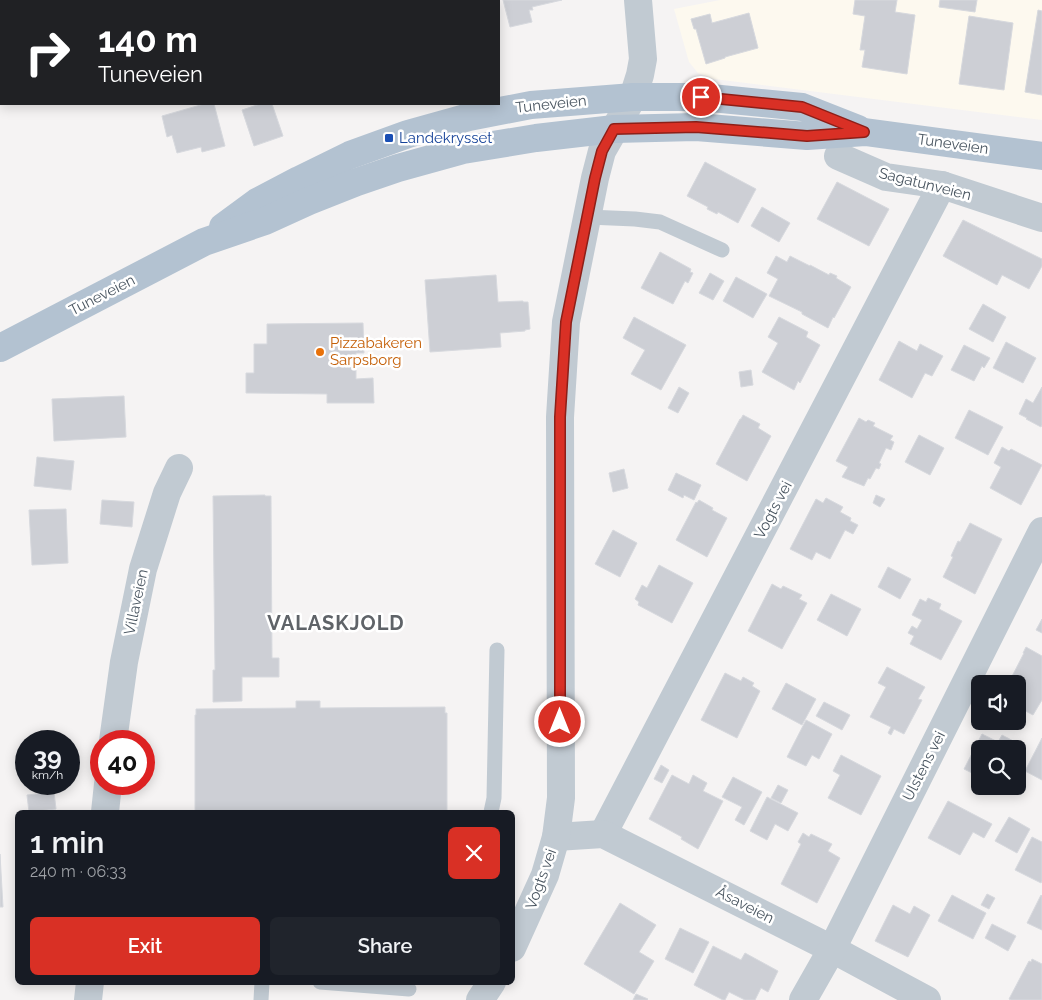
<!DOCTYPE html>
<html lang="en">
<head>
<meta charset="utf-8">
<style>
  :root { --surface:#171b24; --page:#20242c; --text:#f1f3f6; --muted:#9ea1a6; --accent:#d93025 }
  body { margin:0; font-family:Raleway,sans-serif; background:var(--page); color:var(--text); height:100vh; display:flex; flex-direction:column; font-size:19px; white-space:nowrap }
  * { box-sizing:border-box; margin:0 }
  p { font-size:16px; color:var(--muted) }
  .icon { flex:none; width:28px; height:28px; fill:none; stroke:currentColor; stroke-width:2; stroke-linecap:round; stroke-linejoin:round }
  .map { position:relative; flex:1; overflow:hidden }
  .drawer { position:absolute; left:15px; top:810px; width:500px; height:175px; display:flex; flex-direction:column; background:var(--surface); border-radius:8px; box-shadow:0 2px 12px #0003 }
  .drawer>* { flex:none }
  .top-card { position:absolute; left:0px; top:0px; width:500px; height:105px; box-shadow:0 2px 12px #0003; background:#202124; color:#fff; overflow:hidden }
  .buttons { position:absolute; left:971px; top:675px; display:grid; gap:10px }
  .buttons a { display:grid; place-items:center; width:55px; height:55px; border-radius:8px; background:var(--surface); box-shadow:0 2px 12px #0003; font-size:25px }
  .speed { position:absolute; left:15px; top:730px; display:flex; gap:10px; font-size:25px; font-weight:700; text-align:center }
  .speed>* { display:grid; place-content:center; width:65px; height:65px; border-radius:50%; background:var(--surface); box-shadow:0 2px 12px #0003; line-height:1 }
  .speed small { font-size:12px; font-weight:400 }
  .speed .limit { border:8px solid #d22; background:#fff; color:#111 }
  .pin { position:absolute; display:grid; place-items:center; width:42px; height:42px; color:#fff; margin:-21px; border:2px solid #fff; border-radius:50%; box-shadow:0 1px 5px #0007 }
  .me { position:absolute; width:55px; margin:-28px; rotate:0deg; stroke-linejoin:round; filter:drop-shadow(0 0 4px #0008) }
  .turn { display:flex; align-items:center; gap:18px; height:105px; padding:0 15px; font-size:22px }
  .turn .icon { width:65px; height:65px; stroke-width:2.5 }
  .turn b { display:block; font-size:35px; line-height:42px }
  .round { display:grid; place-items:center; flex:none; width:52px; height:52px; border-radius:8px; background:var(--page) }
  .head { display:flex; align-items:center; justify-content:space-between; height:85px; padding:0 15px }
  h1 { font-size:30px; font-weight:600; line-height:38px }
  .action { display:flex; gap:10px; margin-top:auto; padding:10px 15px }
  .action a { flex:1; height:58px; border-radius:8px; background:var(--accent); color:#fff; font-size:20px; font-weight:600; line-height:58px; text-align:center }
  .action a+a { background:var(--page); color:var(--text) }
  .map>svg:first-child { display:block }
  .commercial { fill:#fdf9ef }
  .building { fill:#cdcfd5; stroke:#d7d9de }
  .lines { fill:none; stroke-linecap:round; stroke-linejoin:round }
  .service { stroke:#c1cad2; stroke-width:15 }
  .minor { stroke:#c1cad2; stroke-width:28 }
  .tertiary { stroke:#c1cad2; stroke-width:28 }
  .primary { stroke:#b3c2d1; stroke-width:28 }
  .route-casing { stroke:#8d1f18; stroke-width:12 }
  .route { stroke:#d93025; stroke-width:9 }
  .transit-dot { fill:#1a4fb4; stroke:#fff; stroke-width:2 }
  .food-dot { fill:#e8710a; stroke:#fff; stroke-width:2 }
  .labels { text-anchor:middle; stroke-width:5; stroke-linejoin:round; paint-order:stroke }
  .street-label { font-size:15px; fill:#4a5661; stroke:#fff }
  .transit-label { font-size:15px; fill:#164399; stroke:#fff; text-anchor:start }
  .food-label { font-size:15px; fill:#c56008; stroke:#fff; text-anchor:start }
  .district-label { font-size:20px; font-weight:bold; letter-spacing:1px; fill:#5f6368; stroke:#fff }
</style>
</head>
<body>
<div class="map">
<svg width="1042" height="1000" viewBox="0 0 1042 1000">
  <rect width="100%" height="100%" fill="#f5f3f3"/>
  <path class="commercial" d="M720,0h322v120l-328,-41 -16,-6 -9,-11 -15,-53z"/>
  <g class="building">
    <path d="M130,0h37l1,1h-38z"/>
    <path d="M368,0h57l1,1h-57z"/>
    <path d="M503,0h59l-30,7 1,3h-4l3,12 -22,5z"/>
    <path d="M855,0h42l-2,12 20,3 -8,59 -45,-7 3,-17h-5l5,-34 -12,-2z"/>
    <path d="M940,0h37l-2,12 -36,-5z"/>
    <path d="M1038,10l4,1v84l-17,-3z"/>
    <path d="M749,13l9,35 -33,9v1l-19,6 -10,-35h-2l-3,-10 19,-5 2,9z"/>
    <path d="M969,16l44,7 -9,67 -45,-6z"/>
    <path d="M204,104h10l11,42 -23,6 -1,-5 -24,6 -5,-18 -5,2 -5,-21z"/>
    <path d="M260,104h12l11,32 -29,10 -12,-36z"/>
    <path d="M705,162l51,27 -18,34 -20,-11 -1,2 -10,-5 1,-2 -21,-11z"/>
    <path d="M837,182l52,27 -20,37 -52,-27z"/>
    <path d="M762,207l28,16 -11,19 -28,-16z"/>
    <path d="M963,220l79,39v7l-13,23 -27,-14 -5,10 -54,-29z"/>
    <path d="M660,252l31,17 -1,3 3,1 -5,10 -3,-2 -12,23 -32,-16z"/>
    <path d="M776,256l11,6 3,-6 20,10v-1l19,10 1,-2 7,3 -1,2 15,9 -17,31 -1,-1 -5,11 -26,-14v-2l-33,-16 9,-17 -11,-6z"/>
    <path d="M710,273l14,8 -11,19 -14,-7z"/>
    <path d="M496,275l2,27 25,-1v1h5l2,27 -5,1v1l-25,2 1,14 -71,5 -5,-72z"/>
    <path d="M736,277l31,17 -14,24 -30,-17z"/>
    <path d="M983,304l23,13 -13,25 -24,-13z"/>
    <path d="M634,317l52,28 -25,45 -30,-16 14,-24 -22,-12z"/>
    <path d="M779,317l29,15 -2,5 14,8 -20,38 -2,-2 -4,9 -32,-18 16,-29 -10,-6z"/>
    <path d="M363,323l1,30h-8v26l17,-1 1,25h-47v-9l-81,-1v-20h8v-29h13v-20z"/>
    <path d="M899,341l18,10 3,-7 23,12 -11,20 -7,-3 -13,25 -33,-18z"/>
    <path d="M1006,342l30,16 -13,25 -30,-15z"/>
    <path d="M964,345l26,13 -6,10 -2,-2 -8,15 -23,-11z"/>
    <path d="M751,370l2,15 -12,2 -2,-15z"/>
    <path d="M679,387l10,6 -11,20 -10,-5z"/>
    <path d="M1042,387v38l-1,2 -15,-8 1,-1 -8,-4 7,-15 7,4z"/>
    <path d="M124,396l2,41 -72,4 -2,-42z"/>
    <path d="M969,410l34,17 -15,28 -33,-17z"/>
    <path d="M743,415l17,9 -2,4 13,8 -24,45 -31,-17 24,-45h1z"/>
    <path d="M859,418l7,4 2,-2 7,3 -2,3 20,10 -3,4 4,2 -3,8 -5,-2 -7,15 2,1 -2,5 -3,-1 -6,11 -2,-1 -4,8 -22,-9 6,-10 -12,-6z"/>
    <path d="M919,435l25,13 -14,27 -25,-13z"/>
    <path d="M1002,447l7,4 2,-2 31,16 -21,40 -31,-17 11,-21 -7,-4z"/>
    <path d="M37,457l37,4 -3,29 -37,-4z"/>
    <path d="M624,469l4,19 -15,4 -4,-19z"/>
    <path d="M676,473l25,12 -7,15 -10,-5 -1,3 -15,-8z"/>
    <path d="M265,495v1h6l1,162h7v19h-37v24l-29,1v-32h2l-2,-174z"/>
    <path d="M876,495l9,4 -5,8 -7,-4z"/>
    <path d="M826,498l17,9 -3,5 11,6 -1,3 8,4 -5,9 -8,-4 -15,29 -14,-7 -4,8 -22,-11 26,-50 7,4z"/>
    <path d="M102,500l32,2 -2,25 -32,-3z"/>
    <path d="M699,500l14,8 -1,2 15,8 -20,39 -31,-17 20,-38 1,1z"/>
    <path d="M66,509l2,54 -36,2 -3,-55z"/>
    <path d="M970,523l32,16 -27,55 -32,-17 10,-20 -2,-1 7,-15 2,1z"/>
    <path d="M613,530l24,13 -17,34 -25,-13z"/>
    <path d="M659,565l34,18 -21,40 -34,-18 1,-3 -4,-3 7,-14 5,3z"/>
    <path d="M888,567l23,12 -11,20 -22,-12z"/>
    <path d="M772,584l9,5 2,-3 19,9 -3,4 8,4 -25,46 -34,-18z"/>
    <path d="M831,594l30,15 -14,27 -30,-16z"/>
    <path d="M928,598l13,6 -2,5 23,12 -21,39 -31,-16 4,-8 -6,-3 4,-7 5,3 5,-9 -10,-5 8,-16 6,3z"/>
    <path d="M1042,619v14l-6,-3z"/>
    <path d="M1026,647l16,9v44l-9,15 -15,-8v1v-24h-10l16,-31h-1z"/>
    <path d="M887,667l38,20 -7,12 4,1 -18,34 -10,-5 -3,6 -3,-2 3,-6 -21,-10 16,-30 -8,-4z"/>
    <path d="M725,673l16,8 2,-4 11,6 -2,3 8,5 -23,47 -36,-18z"/>
    <path d="M786,683l30,16 -14,26 -30,-16z"/>
    <path d="M296,701h24v7l125,-1v6h2v99h-252v-97h1v-6l100,-1z"/>
    <path d="M824,702l26,13 -8,15 -26,-14z"/>
    <path d="M806,720l26,14 -13,25 -7,-4 -6,11 -19,-9z"/>
    <path d="M982,734l16,8 4,-7 17,9 -3,5h-36v28l-16,-8z"/>
    <path d="M1042,738v42l-17,-9z"/>
    <path d="M841,755l40,21 -20,39 -33,-17 12,-23 -7,-4z"/>
    <path d="M661,765l8,5 -7,13 -8,-4z"/>
    <path d="M672,775l17,9 4,-9 14,8 -4,8 20,10 -25,48 -17,-10 1,-2 -33,-18z"/>
    <path d="M733,777l29,15 -18,33 -9,-5 7,-13 -20,-10z"/>
    <path d="M778,785l10,5 -7,13 -10,-5z"/>
    <path d="M54,792l2,17 -27,3 -2,-17z"/>
    <path d="M767,797l31,16 -10,18 -13,-7 -8,16 -17,-9z"/>
    <path d="M948,801l44,23 -8,14 -11,-6 -13,23 -32,-17z"/>
    <path d="M1009,817l21,12 -13,24 -22,-12z"/>
    <path d="M803,833l6,4 2,-3 21,10 -4,7 12,7 -23,45 -36,-19 20,-40 -3,-2z"/>
    <path d="M1032,837l10,5v39l-1,2 -26,-13z"/>
    <path d="M0,854l3,53h-3z"/>
    <path d="M987,894l8,4 -6,11 -8,-4z"/>
    <path d="M952,895l34,18 -13,26 -35,-18z"/>
    <path d="M1041,895l1,1v34l-15,-7z"/>
    <path d="M620,903l36,22 -17,27 15,9 -20,33 -50,-30z"/>
    <path d="M893,905l17,9 4,-8 16,9 -22,42 -33,-16z"/>
    <path d="M992,924l24,12 -8,15 -23,-13z"/>
    <path d="M680,928l29,14 -16,31 -28,-14z"/>
    <path d="M713,946l28,14 4,-7 33,18 -10,21 -7,-4 -6,12h-10l-16,-8 -4,8h-2l-29,-15z"/>
    <path d="M1032,959l10,5v36h-31l-2,-1 20,-38 2,1z"/>
    <path d="M636,994l12,5 -1,1h-14z"/>
  </g>
  <g class="lines">
    <g class="service">
      <path d="M588,217l47,2 25,3 62,28"/>
      <path d="M491,812l3,-14 3,-148"/>
      <path d="M320,982l89,7"/>
      <path d="M261,1000l1,-18"/>
    </g>
    <g class="minor">
      <path d="M96,0v1"/>
      <path d="M325,0v1"/>
      <path d="M838,156l48,21 56,8 100,33"/>
      <path d="M113,741l11,-79 19,-93 24,-76 12,-25"/>
      <path d="M105,812l3,-28"/>
      <path d="M603,834l339,-649"/>
      <path d="M556,837l47,-3 229,115 95,51"/>
      <path d="M88,1000l2,-18"/>
      <path d="M803,1000l29,-51 210,-418"/>
    </g>
    <g class="tertiary">
      <path d="M512,948l33,-73 11,-38 5,-39 -1,-381 6,-95 29,-144 7,-27 31,-54 7,-22 3,-16 -5,-59"/>
      <path d="M480,1000l12,-18"/>
    </g>
    <g class="primary">
      <path d="M223,227l34,-25 42,-22 51,-25 58,-21 61,-17 62,-12 102,-8h68l101,10 56,22"/>
      <path d="M0,348l204,-106 61,-21 44,-20 48,-19 41,-14 65,-18 73,-12 78,-9 82,-2 111,9 58,-4 177,24"/>
    </g>
  </g>
  <g class="lines">
    <defs>
      <path id="route" d="M560,722v-305l6,-95 29,-144 7,-27 12,-22 82,-2 111,9 57,-4 -62,-25 -101,-10"/>
    </defs>
    <use href="#route" class="route-casing"/>
    <use href="#route" class="route"/>
  </g>
  <rect class="transit-dot" x="384" y="133" width="10" height="10" rx="2.5"/>
  <circle class="food-dot" cx="320" cy="352" r="5"/>
  <g class="labels">
    <g class="street-label">
      <text transform="translate(551 104) rotate(-6)" y="5">Tuneveien</text>
      <text transform="translate(953 144) rotate(8)" y="5">Tuneveien</text>
      <text transform="translate(925 184) rotate(14)" y="5">Sagatunveien</text>
      <text transform="translate(102 295) rotate(-27)" y="5">Tuneveien</text>
      <text transform="translate(773 510) rotate(-62)" y="5">Vogts vei</text>
      <text transform="translate(136 602) rotate(-78)" y="5">Villaveien</text>
      <text transform="translate(924 766) rotate(-63)" y="5">Ulstens vei</text>
      <text transform="translate(541 879) rotate(-70)" y="5">Vogts vei</text>
      <text transform="translate(745 905) rotate(27)" y="5">Åsaveien</text>
    </g>
    <g class="transit-label">
      <text x="399" y="143">Landekrysset</text>
    </g>
    <g class="food-label">
      <text x="330" y="348">Pizzabakeren<tspan x="330" dy="17">Sarpsborg</tspan></text>
    </g>
    <g class="district-label">
      <text x="336" y="630">VALASKJOLD</text>
    </g>
  </g>
</svg>
<div class="buttons">
<a><svg class="icon" aria-label="sound" viewBox="0 0 24 24"><path d="M4 9h4l5-4v14l-5-4H4zM17 9q2 3 0 6"/></svg></a>
<a><svg class="icon" aria-label="search" viewBox="0 0 24 24"><circle cx="10" cy="10" r="6"/><path d="M15 15l6 6"/></svg></a>
</div>
<div class="speed"><div>39<small>km/h</small></div><div class="limit">40</div></div>
<div class="pin" style="left:701px;top:97px;background:#d93025"><svg class="icon" aria-label="arrive" viewBox="0 0 24 24"><path d="M6 21V4h12l-3 4 3 4H6"/></svg></div>
<svg class="me" style="left:560px;top:722px" viewBox="-20 -20 40 40"><circle r="17" fill="#d93025" stroke="#fff" stroke-width="3"/><path d="M0-11L8 9 0 5-8 9z" fill="#fff"/></svg>
<div class="top-card">
<div class="turn"><svg class="icon" aria-label="right" viewBox="0 0 24 24"><path d="M7 20v-9h11M14 6l5 5-5 5"/></svg><div><b>140 m</b>Tuneveien</div></div>
</div>
<section class="drawer">
<div class="head"><div><h1>1 min</h1><p>240 m · 06:33</p></div><a class="round" style="background:#d93025;color:#fff"><svg class="icon" aria-label="close" viewBox="0 0 24 24"><path d="M6 6l12 12M18 6L6 18"/></svg></a></div>
<div class="action"><a>Exit</a><a>Share</a></div>
</section>
</div>
</body>
</html>
